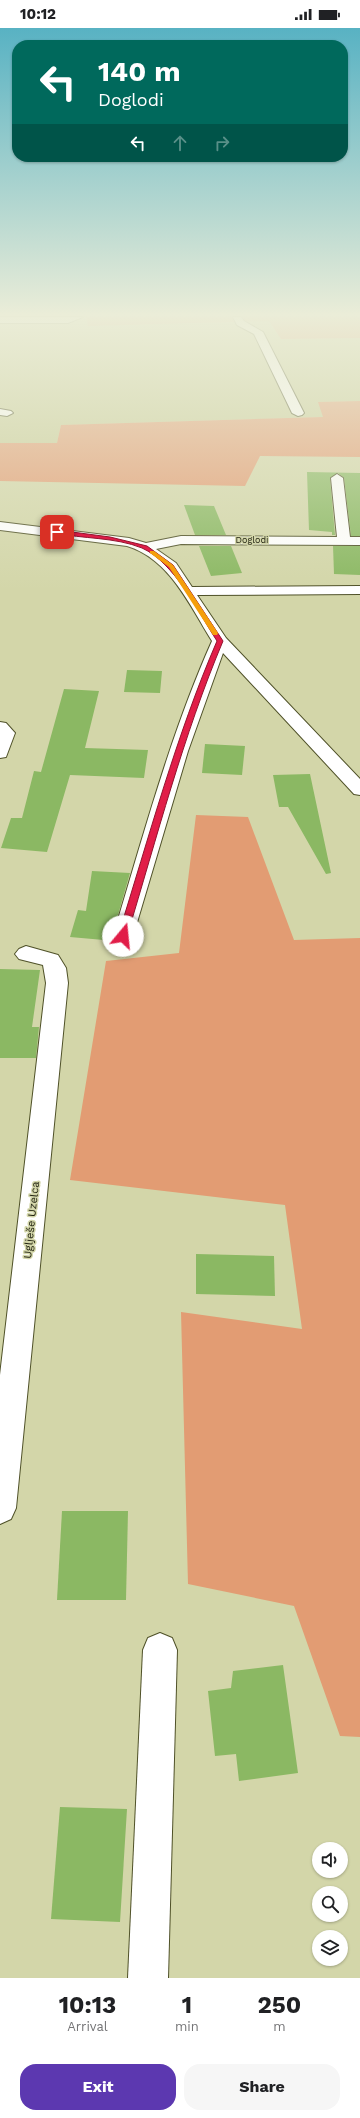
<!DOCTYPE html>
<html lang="en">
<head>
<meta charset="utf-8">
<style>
  :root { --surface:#fff; --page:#f6f6f6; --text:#202124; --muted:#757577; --accent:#5c38b0 }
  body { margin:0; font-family:"Work Sans",sans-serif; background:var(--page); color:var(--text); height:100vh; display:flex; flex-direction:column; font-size:15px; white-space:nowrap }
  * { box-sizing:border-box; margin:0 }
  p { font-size:13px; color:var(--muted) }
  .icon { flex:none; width:22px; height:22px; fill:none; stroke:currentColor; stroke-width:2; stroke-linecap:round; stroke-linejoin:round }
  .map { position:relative; height:1950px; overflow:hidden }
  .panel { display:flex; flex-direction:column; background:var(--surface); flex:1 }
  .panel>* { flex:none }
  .banner { position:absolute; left:12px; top:12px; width:336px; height:122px; border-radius:16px; box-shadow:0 1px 3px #0004; background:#00695c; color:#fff; overflow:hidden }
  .fabs { position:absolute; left:312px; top:1814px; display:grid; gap:8px }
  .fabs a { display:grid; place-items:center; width:36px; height:36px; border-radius:50%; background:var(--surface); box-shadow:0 1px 3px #0004; font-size:20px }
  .pin { position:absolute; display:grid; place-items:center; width:34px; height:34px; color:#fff; margin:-17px; border-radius:8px; box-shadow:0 2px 6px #0006 }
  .me { position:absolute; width:44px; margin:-22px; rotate:17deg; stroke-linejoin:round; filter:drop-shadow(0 0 3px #0008) }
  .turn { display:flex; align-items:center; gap:14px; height:84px; padding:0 20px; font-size:18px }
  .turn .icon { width:52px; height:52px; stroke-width:2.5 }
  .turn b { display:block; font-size:28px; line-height:34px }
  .lanes { display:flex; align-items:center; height:38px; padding:0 20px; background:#0003; justify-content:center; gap:20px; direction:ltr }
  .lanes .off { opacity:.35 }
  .eta { display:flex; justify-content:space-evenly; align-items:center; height:68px; text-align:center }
  .eta b { font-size:24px; font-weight:700; line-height:28px }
  .action { display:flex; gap:8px; margin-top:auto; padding:8px 20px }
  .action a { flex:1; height:46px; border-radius:16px; background:var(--accent); color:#fff; font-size:16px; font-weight:700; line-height:46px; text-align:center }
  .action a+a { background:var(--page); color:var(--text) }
  .status { display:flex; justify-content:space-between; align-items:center; height:28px; padding:0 20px; background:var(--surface); direction:ltr }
  .status svg { height:11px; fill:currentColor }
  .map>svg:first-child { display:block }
  .built { fill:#c8cc97 }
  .green { fill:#e29c73 }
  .building { fill:#8bb863 }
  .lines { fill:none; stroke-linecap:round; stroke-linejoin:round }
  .minor-casing { stroke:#4f5128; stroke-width:2 }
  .minor { fill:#fff; fill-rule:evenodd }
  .route { fill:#e11d48; stroke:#92132f }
  .slow { fill:#f59e0b }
  .labels { text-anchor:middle; stroke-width:3; stroke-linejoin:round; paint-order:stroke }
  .far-street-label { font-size:9px; fill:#1f200f; stroke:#d3d6a9 }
  .street-label { font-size:11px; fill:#1f200f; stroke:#d3d6a9 }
</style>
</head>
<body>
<div class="status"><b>10:12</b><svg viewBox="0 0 49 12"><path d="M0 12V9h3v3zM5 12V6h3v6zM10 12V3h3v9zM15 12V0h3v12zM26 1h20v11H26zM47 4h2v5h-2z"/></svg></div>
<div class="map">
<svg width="360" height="1950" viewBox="0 0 360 1950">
  <rect width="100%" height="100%" fill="#d3d6a9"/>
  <path class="built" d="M86,291l2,7 181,-5 12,18 79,-1v63l-41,1 5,15 -263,8 -4,18h-57v-122z"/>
  <g class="green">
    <path d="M86,289h274v21l-79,1 -12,-18 -181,5z"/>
    <path d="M360,373v56l-100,-1 -15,30 -245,-5v-38h57l4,-18 262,-8 -5,-15z"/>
    <path d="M196,787l52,2 46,123 66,-2v799l-20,-1 -46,-130 -106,-22 -7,-272 121,17 -17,-124 -215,-25 36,-219 73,-8z"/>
  </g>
  <g class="building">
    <path d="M307,444l53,1v63h-9l-7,-58 -6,-5 -8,5 5,57h-3v-3l-23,-2z"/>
    <path d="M184,477l30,1 12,29h-31z"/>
    <path d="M199,518h32l11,27 -31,3z"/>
    <path d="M333,518h27v29l-26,-1z"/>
    <path d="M127,642l35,1 -2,22 -36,-1z"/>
    <path d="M64,661l35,2 -14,57 63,2 -4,28 -74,-3 -23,77 -46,-4 10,-30h11l12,-47 7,1z"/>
    <path d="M205,716l40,2 -3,29 -40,-2z"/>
    <path d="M310,746l21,99 -5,1 -38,-67h-9l-6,-32z"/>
    <path d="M92,843l38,2 -18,63 3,5 -45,-4 8,-27 8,1z"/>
    <path d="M0,941l40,1 -8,57h7l-3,31h-36z"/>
    <path d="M196,1226l78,2 1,40 -79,-2z"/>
    <path d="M62,1483h66l-2,89h-69z"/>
    <path d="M283,1637l15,108 -59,8 -3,-27 -21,2 -7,-65 23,-3 2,-17z"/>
    <path d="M60,1779l67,2 -7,113 -69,-3z"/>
  </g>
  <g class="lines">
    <defs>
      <g id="minor">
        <path d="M0,289h83l-15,6h-68z"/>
        <path d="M233,289h8l3,4 19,11 41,81 -2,2 -4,1 -6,-3 -38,-79 -17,-9z"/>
        <path d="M0,381l11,2 2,2 -6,3 -7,-1z"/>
        <path d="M337,446l6,4 7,59h10v8l-179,-1 -25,5 20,14 16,24 168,-1v8l-163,1 29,43 134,141v16l-6,-1 -131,-141 -35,98 -55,185 -3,5 -7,2 -7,-2 -3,-5c30,-99 57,-201 99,-295 -22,-35 -42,-82 -85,-95l-127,-16v-8l129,16 17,5 35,-7 156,1 -6,-59z"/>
        <path d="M0,694l6,1 9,10 -9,24 -6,1z"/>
        <path d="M26,918l32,9 8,13 2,15 -52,525 -5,11 -11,5v-149l46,-392 -3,-18 -24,-6 -4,-5 4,-5z"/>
        <path d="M160,1605l12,5 5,12 -9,328h-40l15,-328 5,-12z"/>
      </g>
    </defs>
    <use href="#minor" class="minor-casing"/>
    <use href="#minor" class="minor"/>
  </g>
  <linearGradient id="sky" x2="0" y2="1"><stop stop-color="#58b2c3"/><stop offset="0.51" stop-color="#ebedd8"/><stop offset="1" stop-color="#ebedd8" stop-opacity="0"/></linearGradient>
  <rect width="360" height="562" fill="url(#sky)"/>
  <path class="route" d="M57,502l53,7 37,9 26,19 50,76c-40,95 -66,196 -96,295l-4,3 -5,-3c31,-99 58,-200 99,-295 -19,-29 -42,-78 -75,-93 -27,-11 -59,-9 -87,-15z"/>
  <path class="slow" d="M150,523h4l19,14 45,68 -1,2h-4l-44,-68 -19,-14z"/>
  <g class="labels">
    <g class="far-street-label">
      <text x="252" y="515">Doglodi</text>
    </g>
    <g class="street-label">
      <text transform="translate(31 1192) rotate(-84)" y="4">Uglješe Uzelca</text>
    </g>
  </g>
</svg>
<div class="fabs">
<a><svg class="icon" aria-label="sound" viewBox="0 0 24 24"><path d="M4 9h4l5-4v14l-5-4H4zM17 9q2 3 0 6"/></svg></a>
<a><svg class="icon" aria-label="search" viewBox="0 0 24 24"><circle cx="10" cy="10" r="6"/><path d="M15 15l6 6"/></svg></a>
<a><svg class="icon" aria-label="layers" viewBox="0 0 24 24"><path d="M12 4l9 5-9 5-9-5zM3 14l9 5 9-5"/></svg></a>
</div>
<div class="pin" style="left:57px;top:504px;background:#d93025"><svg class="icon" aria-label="arrive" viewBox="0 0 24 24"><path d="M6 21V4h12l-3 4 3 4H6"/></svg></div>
<svg class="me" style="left:123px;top:908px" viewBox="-20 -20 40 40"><circle r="19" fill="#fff"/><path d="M0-13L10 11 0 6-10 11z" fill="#e11d48"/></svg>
<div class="banner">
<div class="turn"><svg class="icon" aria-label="left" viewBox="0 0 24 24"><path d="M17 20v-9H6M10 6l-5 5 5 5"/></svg><div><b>140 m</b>Doglodi</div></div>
<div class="lanes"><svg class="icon" aria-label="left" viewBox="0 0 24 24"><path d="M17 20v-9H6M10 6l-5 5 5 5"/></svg><svg class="icon off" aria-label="ahead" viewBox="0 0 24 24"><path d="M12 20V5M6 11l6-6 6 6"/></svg><svg class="icon off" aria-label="right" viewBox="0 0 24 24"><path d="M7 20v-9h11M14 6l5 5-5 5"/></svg></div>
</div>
</div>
<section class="panel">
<div class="eta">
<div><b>10:13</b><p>Arrival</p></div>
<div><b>1</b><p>min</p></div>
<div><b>250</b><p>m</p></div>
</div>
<div class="action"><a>Exit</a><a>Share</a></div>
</section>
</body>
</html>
